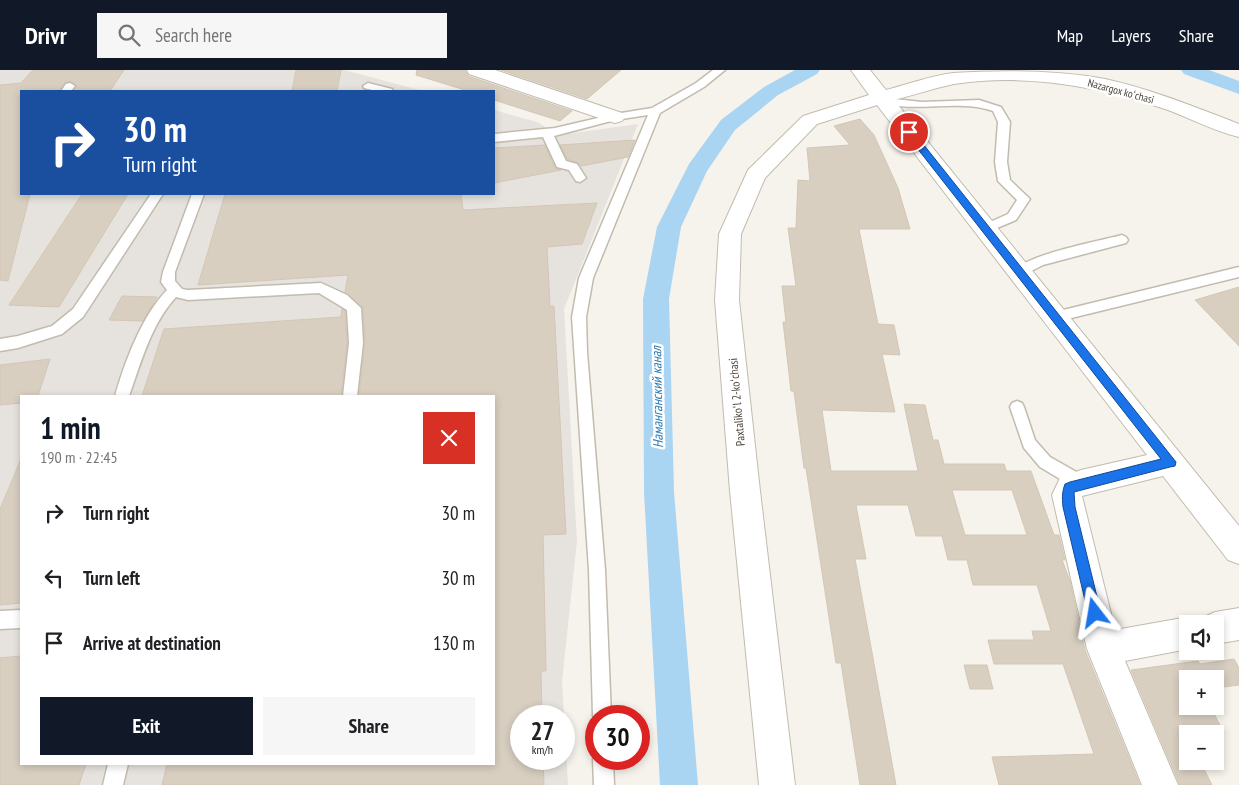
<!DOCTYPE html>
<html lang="en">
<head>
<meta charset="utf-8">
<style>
  :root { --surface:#fff; --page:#f6f6f6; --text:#202124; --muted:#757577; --accent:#111827 }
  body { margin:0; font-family:"PT Sans Narrow",sans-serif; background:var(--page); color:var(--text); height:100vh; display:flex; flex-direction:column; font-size:19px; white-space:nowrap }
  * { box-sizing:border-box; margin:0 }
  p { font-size:16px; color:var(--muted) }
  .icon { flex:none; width:28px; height:28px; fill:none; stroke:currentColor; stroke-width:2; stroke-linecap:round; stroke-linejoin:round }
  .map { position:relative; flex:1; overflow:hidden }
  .side { position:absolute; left:20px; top:325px; width:475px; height:370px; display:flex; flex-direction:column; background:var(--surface); border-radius:0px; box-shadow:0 2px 8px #0003 }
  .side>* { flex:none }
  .guide { position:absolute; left:20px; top:20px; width:475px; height:105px; border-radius:0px; box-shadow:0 2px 8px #0003; background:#1a4fa0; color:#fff; overflow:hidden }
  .tools { position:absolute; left:1179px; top:545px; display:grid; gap:10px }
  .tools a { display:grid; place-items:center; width:45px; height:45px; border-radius:0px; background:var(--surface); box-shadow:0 2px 8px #0003; font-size:25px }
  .speed { position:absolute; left:510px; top:635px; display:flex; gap:10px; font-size:25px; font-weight:700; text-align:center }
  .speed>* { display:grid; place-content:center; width:65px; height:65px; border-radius:50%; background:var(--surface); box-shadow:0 2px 8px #0003; line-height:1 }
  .speed small { font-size:12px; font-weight:400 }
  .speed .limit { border:8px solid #d22; background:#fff; color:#111 }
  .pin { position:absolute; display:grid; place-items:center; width:42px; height:42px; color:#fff; margin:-21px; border:2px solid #fff; border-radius:50%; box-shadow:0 1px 5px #0007 }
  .me { position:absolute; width:55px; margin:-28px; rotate:346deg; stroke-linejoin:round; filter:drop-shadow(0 0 4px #0008) }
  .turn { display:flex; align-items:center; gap:18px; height:105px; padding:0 20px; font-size:22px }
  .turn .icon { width:65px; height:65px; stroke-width:2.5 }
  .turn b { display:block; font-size:35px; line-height:42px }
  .round { display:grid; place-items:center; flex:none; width:52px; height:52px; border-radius:0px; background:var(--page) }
  .summary { display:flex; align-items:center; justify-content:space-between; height:85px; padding:0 20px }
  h1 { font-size:30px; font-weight:700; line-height:38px; color:var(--accent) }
  .primary-button { display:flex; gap:10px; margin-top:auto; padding:10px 20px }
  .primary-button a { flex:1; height:58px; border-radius:0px; background:var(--accent); color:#fff; font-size:20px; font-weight:700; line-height:58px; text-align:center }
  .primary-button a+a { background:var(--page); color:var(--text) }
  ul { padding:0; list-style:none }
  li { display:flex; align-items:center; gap:15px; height:65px; padding:0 20px }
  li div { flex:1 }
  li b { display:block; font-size:19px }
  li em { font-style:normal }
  header { display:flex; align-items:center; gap:30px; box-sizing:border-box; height:70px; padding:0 25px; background:var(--accent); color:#fff }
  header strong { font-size:24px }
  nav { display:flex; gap:28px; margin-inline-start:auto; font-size:18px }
  .search { width:350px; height:45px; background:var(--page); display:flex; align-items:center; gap:12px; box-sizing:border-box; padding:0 18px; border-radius:0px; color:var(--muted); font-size:19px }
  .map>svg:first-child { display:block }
  .industrial { fill:#e6e2dd; fill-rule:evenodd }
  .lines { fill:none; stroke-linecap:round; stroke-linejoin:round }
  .canal { fill:#a9d4f2; fill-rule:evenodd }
  .building { fill:#d8cfc1; stroke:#d3c7b4; fill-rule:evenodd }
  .lane-casing { stroke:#c2bbae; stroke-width:3 }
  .street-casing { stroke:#c2bbae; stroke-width:2 }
  .lane { fill:#fff; fill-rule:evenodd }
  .street { fill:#fff; fill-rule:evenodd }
  .route { fill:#1a73e8; stroke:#114b97 }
  .labels { text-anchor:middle; stroke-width:5; stroke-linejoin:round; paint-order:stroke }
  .far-street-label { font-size:11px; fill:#4b4439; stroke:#fff }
  .street-label { font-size:12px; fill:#4b4439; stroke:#fff }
  .water-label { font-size:14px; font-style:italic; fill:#2e7ab2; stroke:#fff }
</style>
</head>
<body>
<header>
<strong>Drivr</strong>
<div class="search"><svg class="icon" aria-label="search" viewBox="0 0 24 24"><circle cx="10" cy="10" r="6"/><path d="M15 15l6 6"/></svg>Search here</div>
<nav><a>Map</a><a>Layers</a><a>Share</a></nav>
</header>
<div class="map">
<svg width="1239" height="715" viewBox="0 0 1239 715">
  <rect width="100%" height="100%" fill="#f6f3ec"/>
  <path class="industrial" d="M0,0h344l79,21h-402v103h473v-84l43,12 22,13 79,-11 -74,185 13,232 -15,140 6,104h-568zM21,326h473v368h-473zM521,646h43v43h-43z"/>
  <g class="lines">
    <g class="canal">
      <path d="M795,0h25l-3,4 -39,21 -43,35 -28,41 -26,56 -12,72 5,193 24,293h-38l-16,-293 -1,-193 14,-72 32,-63 32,-44 43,-33z"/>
      <path d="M1181,0h28l30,11v13l-55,-20z"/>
    </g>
  </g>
  <g class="building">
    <path d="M33,0h91l-14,21h-37l4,-5 -7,-5 -6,2 -5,8h-38v103h9l-22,87 -8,-1v-195l21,-2z"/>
    <path d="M296,0h45l-4,21h-45z"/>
    <path d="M417,0h48l3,6 104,35 -12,10 -66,-21v-9h-26l-52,-16z"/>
    <path d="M501,0h120l-34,29z"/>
    <path d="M860,49l14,16 24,53 12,41h-51l19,95 16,1 6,30 -18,-1 13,58 -73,-2 9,61h87l-14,-67 21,1 8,35h5l6,24h60l3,9 -1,-2h25l23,64h5l6,25h-3l8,21 15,69 55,135h-141l-7,-28 102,-3 -31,-90h-69l-6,-24h46l-2,-9h19l-14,-46h-64l-6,-25h-19l-6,-24h-26l-8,-31h-52l10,54h-11l41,226h-36l-19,-122h-5l-30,-195h-2l-10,-77h-3l-8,-69h3l-4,-36h14l-8,-58h8l2,-48 12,1 -3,-33 43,-3 -16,-19zM952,420h60l15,45h-62z"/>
    <path d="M635,70l-7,17 -47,9 -4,-4 -10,-3 -7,-14z"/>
    <path d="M545,75l10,23 6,2 -67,13v-35z"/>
    <path d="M82,124h46l-69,113 -50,-2z"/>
    <path d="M225,124h236l2,16 134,-7 -15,41 -35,3 3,59h4l12,228 -23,1 3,136h-5l1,45h-21v43h22l1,26h-382l5,-21h327v-368h-135l6,-53 -2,-35 -18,-16 3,-17 -150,10z"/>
    <path d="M1239,217v59l-44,-46z"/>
    <path d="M122,226l35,1 -14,24 -34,-1z"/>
    <path d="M342,239l3,2 2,32 -6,53h-199l22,-67 177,-12z"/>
    <path d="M50,289l-12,37h-17v7l-21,2v-40z"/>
    <path d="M21,389v144l-21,2v-96z"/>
    <path d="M21,586v108h65l-7,21h-79v-127z"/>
    <path d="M1234,589l5,9v17l-24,3v-9h-27v27h22l14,27 -36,1v27h12l12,24h-32l-49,-115 67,-9 2,3z"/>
    <path d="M964,595h23l6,24h-23z"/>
  </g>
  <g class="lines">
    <defs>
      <g id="lane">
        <path d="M713,0h12l-21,17 -44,26 -67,165 -7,39 1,35 18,218 6,146h-15v7l-3,-7 -4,-146 -17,-253 7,-39 69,-163 -33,5 -61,16 12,25 11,3 9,14 -6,4 -4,-1 -7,-11 -12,-3 -14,-30 -49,5v-8l61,-6 60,-14 37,-6 44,-25z"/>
        <path d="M70,13l5,3 -4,5h-10l5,-7z"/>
        <path d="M368,13l24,6 1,2h-17l-12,-3 -1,-2z"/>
        <path d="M885,28l37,4 57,-2 22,7 9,15 -3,40 3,18 20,19 -14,21 -31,13 -6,-4 2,-3 27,-12 9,-14 -19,-19 -3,-19 3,-40 -5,-11c-35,-12 -75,2 -112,-8l-1,-2z"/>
        <path d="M151,124h12l-80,123 -21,17 -44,14 -18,3v-12l18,-3 34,-10 21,-17z"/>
        <path d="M192,124h12l-29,78v9l7,8 6,1 133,-7 26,12 14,13 2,35 -6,53h-14l6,-53 -2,-33 -28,-17 -131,7 -12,-3c-25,27 -35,66 -47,99h-14c10,-35 27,-80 52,-106l-6,-8 2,-10z"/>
        <path d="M1122,165l4,2 2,3 -2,3 -83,22 -23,12 -5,-2 -1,-3c9,-17 86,-31 108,-37z"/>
        <path d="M1239,197v10l-184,45 -5,-1 -2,-4 2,-4 5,-1z"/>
        <path d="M1017,331l5,2 2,4 11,33 15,17 37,21 2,5 -2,5 -6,2 -6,-2 -35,-21 -16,-19 -14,-41 2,-4z"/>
        <path d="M21,540v18l-21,1v-18z"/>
        <path d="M596,682v7h17l1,26h-20l-1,-26z"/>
        <path d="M108,694h20l-5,21h-20z"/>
      </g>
      <g id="street">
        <path d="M467,0h28l127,43 3,4 -3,4 -7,2 -7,-2 -139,-47z"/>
        <path d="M851,0h19l16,20c22,-6 45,-14 67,-17 49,-3 104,-3 152,6 46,10 90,28 134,45v13c-25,-6 -47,-18 -71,-27 -69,-24 -142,-37 -214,-26 -20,4 -40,11 -60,16l345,426v38l-11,-4 -65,-84 -81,20 33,134 73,-13 12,7h-12v25l-63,12 53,124h-36l-55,-136 -35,-154 8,-17 21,-8 66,-15 -270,-350 -60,19 -52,54 -24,56 -2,66 21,191 35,294h-36l-29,-294 -15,-191 4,-66 29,-64 55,-54 66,-21z"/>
        <path d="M1239,538v32l-24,4v-20h-14l3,-7 11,-5z"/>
      </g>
    </defs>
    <use href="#lane" class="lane-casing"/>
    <use href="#street" class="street-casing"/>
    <use href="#lane" class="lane"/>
    <use href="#street" class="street"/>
  </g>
  <path class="route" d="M909,59l3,1 264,332 -1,4 -5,1 -96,25 1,15 26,106 -2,5 -4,2 -5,-2 -2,-5 -25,-106c-1,-9 -1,-15 2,-23l5,-2 91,-23 -255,-325v-4z"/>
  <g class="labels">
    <g class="far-street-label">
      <text transform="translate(1121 21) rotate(15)" y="4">Nazargox koʻchasi</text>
    </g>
    <g class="street-label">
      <text transform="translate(737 332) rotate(-95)" y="4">Paxtalikoʻl 2-koʻchasi</text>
    </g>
    <g class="water-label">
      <text transform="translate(657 327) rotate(-91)" y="5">Наманганский канал</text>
    </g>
  </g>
</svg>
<div class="tools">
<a><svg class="icon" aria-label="sound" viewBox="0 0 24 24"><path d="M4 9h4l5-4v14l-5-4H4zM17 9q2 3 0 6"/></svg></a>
<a>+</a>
<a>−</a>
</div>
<div class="speed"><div>27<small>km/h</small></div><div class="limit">30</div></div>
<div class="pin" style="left:909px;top:62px;background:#d93025"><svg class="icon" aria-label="arrive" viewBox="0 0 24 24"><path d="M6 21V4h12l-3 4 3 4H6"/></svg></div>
<svg class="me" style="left:1095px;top:543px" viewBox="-20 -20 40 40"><path d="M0-17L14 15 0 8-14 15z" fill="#1a73e8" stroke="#fff" stroke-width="4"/></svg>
<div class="guide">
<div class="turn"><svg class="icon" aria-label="right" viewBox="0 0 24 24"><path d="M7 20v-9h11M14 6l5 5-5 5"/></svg><div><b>30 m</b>Turn right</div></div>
</div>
<section class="side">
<div class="summary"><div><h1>1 min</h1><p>190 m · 22:45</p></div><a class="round" style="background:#d93025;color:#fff"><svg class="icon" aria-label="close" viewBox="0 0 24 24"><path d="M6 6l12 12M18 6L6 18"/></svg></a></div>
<ul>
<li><svg class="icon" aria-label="right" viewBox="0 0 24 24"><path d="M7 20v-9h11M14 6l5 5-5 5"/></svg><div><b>Turn right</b></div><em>30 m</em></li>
<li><svg class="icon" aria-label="left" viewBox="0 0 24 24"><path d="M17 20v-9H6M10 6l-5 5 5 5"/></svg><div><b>Turn left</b></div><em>30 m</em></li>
<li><svg class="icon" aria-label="arrive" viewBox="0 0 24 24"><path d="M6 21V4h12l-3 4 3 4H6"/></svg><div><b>Arrive at destination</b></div><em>130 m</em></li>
</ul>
<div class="primary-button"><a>Exit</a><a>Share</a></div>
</section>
</div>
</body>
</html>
